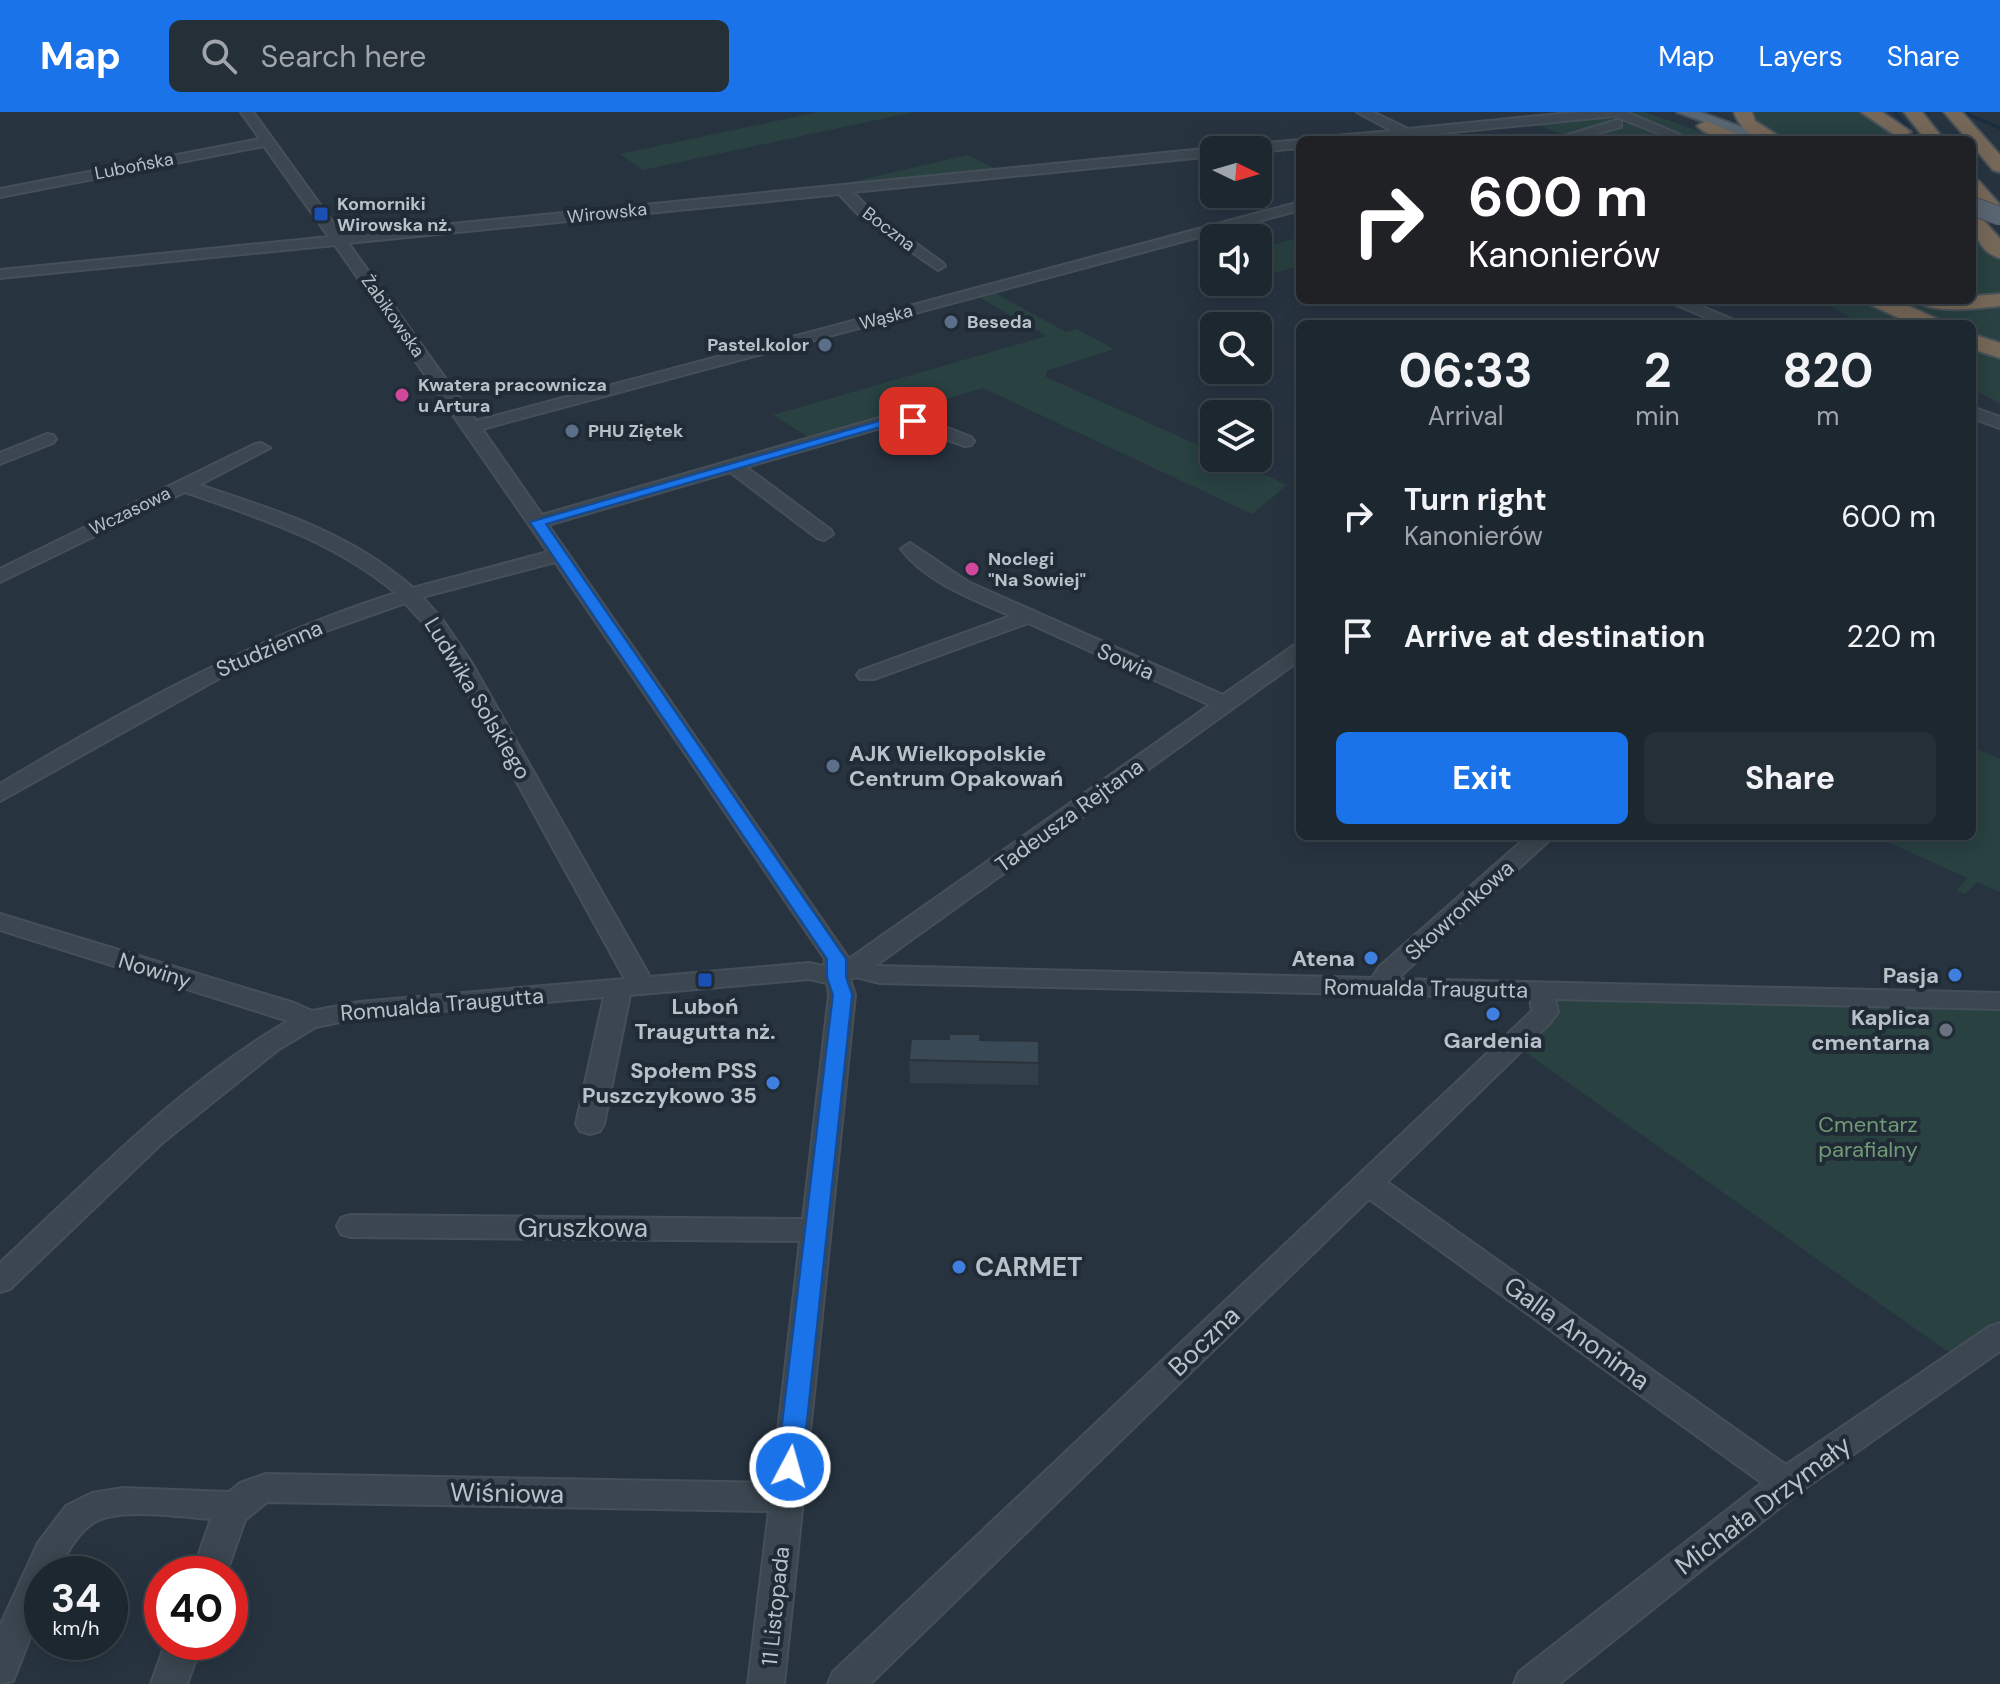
<!DOCTYPE html>
<html lang="en">
<head>
<meta charset="utf-8">
<style>
  :root { --surface:#1d2730; --page:#252f38; --text:#f1f3f6; --muted:#a0a5ab; --line:#3b444c; --accent:#1a73e8 }
  body { margin:0; font-family:"DM Sans",sans-serif; background:var(--page); color:var(--text); height:100vh; display:flex; flex-direction:column; font-size:30px; white-space:nowrap }
  * { box-sizing:border-box; margin:0 }
  p { font-size:26px; color:var(--muted) }
  .icon { flex:none; width:44px; height:44px; fill:none; stroke:currentColor; stroke-width:2; stroke-linecap:round; stroke-linejoin:round }
  .map { position:relative; flex:1; overflow:hidden }
  .panel { position:absolute; left:1296px; top:208px; width:680px; height:520px; display:flex; flex-direction:column; background:var(--surface); border-radius:12px; box-shadow:0 4px 20px #0003,0 0 0 2px var(--line) }
  .panel>* { flex:none }
  .banner { position:absolute; left:1296px; top:24px; width:680px; height:168px; border-radius:12px; box-shadow:0 4px 20px #0003,0 0 0 2px var(--line); background:#202124; color:#fff; overflow:hidden }
  .needle { width:52px; rotate:95deg }
  .buttons { position:absolute; left:1200px; top:24px; display:grid; gap:16px }
  .buttons a { display:grid; place-items:center; width:72px; height:72px; border-radius:12px; background:var(--surface); box-shadow:0 4px 20px #0003,0 0 0 2px var(--line); font-size:40px }
  .speed { position:absolute; left:24px; top:1444px; display:flex; gap:16px; font-size:40px; font-weight:700; text-align:center }
  .speed>* { display:grid; place-content:center; width:104px; height:104px; border-radius:50%; background:var(--surface); box-shadow:0 4px 20px #0003,0 0 0 2px var(--line); line-height:1 }
  .speed small { font-size:20px; font-weight:400 }
  .speed .limit { border:12px solid #d22; background:#fff; color:#111 }
  .pin { position:absolute; display:grid; place-items:center; width:68px; height:68px; color:#fff; margin:-34px; border-radius:16px; box-shadow:0 4px 12px #0006 }
  .me { position:absolute; width:88px; margin:-44px; rotate:6deg; stroke-linejoin:round; filter:drop-shadow(0 0 6px #0008) }
  .turn { display:flex; align-items:center; gap:28px; height:168px; padding:0 40px; font-size:36px }
  .turn .icon { width:104px; height:104px; stroke-width:2.5 }
  .turn b { display:block; font-size:56px; line-height:68px }
  .eta { display:flex; justify-content:space-evenly; align-items:center; height:136px; text-align:center }
  .eta b { font-size:48px; font-weight:700; line-height:56px }
  .action { display:flex; gap:16px; margin-top:auto; padding:16px 40px }
  .action a { flex:1; height:92px; border-radius:12px; background:var(--accent); color:#fff; font-size:32px; font-weight:700; line-height:92px; text-align:center }
  .action a+a { background:var(--page); color:var(--text) }
  ul { padding:0; list-style:none }
  li { display:flex; align-items:center; gap:24px; height:120px; padding:0 40px }
  li div { flex:1 }
  li b { display:block; font-size:30px }
  li em { font-style:normal }
  header { display:flex; align-items:center; gap:48px; box-sizing:border-box; height:112px; padding:0 40px; background:var(--accent); color:#fff }
  header strong { font-size:38px }
  nav { display:flex; gap:44px; margin-inline-start:auto; font-size:28px }
  .search { width:560px; height:72px; background:var(--page); display:flex; align-items:center; gap:20px; box-sizing:border-box; padding:0 28px; border-radius:12px; color:var(--muted); font-size:30px }
  .map>svg:first-child { display:block }
  .green { fill:#294141 }
  .lines { fill:none; stroke-linecap:round; stroke-linejoin:round }
  .stream { stroke:#1a2c3e; stroke-width:3 }
  .minor-casing { stroke:#454f59; stroke-width:4 }
  .major-casing { stroke:#454f59; stroke-width:4 }
  .highway-casing { stroke:#46515a; stroke-width:4 }
  .minor { fill:#3b4650; fill-rule:evenodd }
  .major { fill:#596570; fill-rule:evenodd }
  .highway { fill:#766858; fill-rule:evenodd }
  .major-bridge-casing { stroke:#454f59; stroke-width:20; stroke-linecap:butt }
  .major-bridge { stroke:#596570; stroke-width:18 }
  .wall { fill:#313f4a }
  .building { fill:#394956; stroke:#28333c; stroke-width:2 }
  .route { fill:#1a73e8; stroke:#114b97; stroke-width:2 }
  .transit-dot { fill:#1a4fb4; stroke:#202b36; stroke-width:3 }
  .service-dot { fill:#5c6f8a; stroke:#202b36; stroke-width:3 }
  .hotel-dot { fill:#d1479c; stroke:#202b36; stroke-width:3 }
  .shop-dot { fill:#3f7fe0; stroke:#202b36; stroke-width:3 }
  .worship-dot { fill:#6b7280; stroke:#202b36; stroke-width:3 }
  .labels { text-anchor:middle; stroke-width:8; stroke-linejoin:round; paint-order:stroke }
  .far-street-label { font-size:18px; fill:#b8c1ca; stroke:#202b36 }
  .far-poi-label { font-size:18px; font-weight:bold; fill:#b8c1ca; stroke:#202b36; text-anchor:start }
  .street-label { font-size:22px; fill:#b8c1ca; stroke:#202b36 }
  .poi-label { font-size:22px; font-weight:bold; fill:#b8c1ca; stroke:#202b36; text-anchor:end }
  .park-label { font-size:22px; fill:#709b76; stroke:#202b36 }
  .near-street-label { font-size:26px; fill:#b8c1ca; stroke:#202b36 }
  .near-poi-label { font-size:26px; font-weight:bold; fill:#b8c1ca; stroke:#202b36; text-anchor:start }
</style>
</head>
<body>
<header>
<strong>Map</strong>
<div class="search"><svg class="icon" aria-label="search" viewBox="0 0 24 24"><circle cx="10" cy="10" r="6"/><path d="M15 15l6 6"/></svg>Search here</div>
<nav><a>Map</a><a>Layers</a><a>Share</a></nav>
</header>
<div class="map">
<svg width="2000" height="1572" viewBox="0 0 2000 1572">
  <rect width="100%" height="100%" fill="#273440"/>
  <g class="green">
    <path d="M818,0h96l-271,58 -23,-16z"/>
    <path d="M1627,0h18l79,28h-33l-49,-17 7,-3z"/>
    <path d="M1749,0h117l30,20 7,8h-119l-16,-6 -21,-19z"/>
    <path d="M1600,3l21,7 -56,14 -33,-13z"/>
    <path d="M1630,11l53,17h-120l64,-17z"/>
    <path d="M967,43l34,16 -184,19z"/>
    <path d="M1972,114l28,33v38l-28,3z"/>
    <path d="M1300,125v29l-42,11v-28z"/>
    <path d="M993,180l73,40 11,-3 37,20 -68,22v6l168,75v6h13l60,27 -35,29 -269,-126 -170,52 -40,-25 274,-79 -70,-40z"/>
    <path d="M1821,188h47l49,24h-56z"/>
    <path d="M1884,188h30l25,4h61v45l-28,-10v-15h-38z"/>
    <path d="M1972,234l28,10v48l-28,-16z"/>
    <path d="M1972,635l28,12v133l-23,-10 -12,12 -9,-4 12,-12 -94,-42h98z"/>
    <path d="M1549,885l451,13v310l-52,32 -427,-303z"/>
  </g>
  <g class="lines">
    <g class="stream">
      <path d="M1700,0l38,12"/>
      <path d="M1895,0l22,28"/>
      <path d="M1962,0l38,16"/>
      <path d="M1907,188l19,4"/>
    </g>
    <defs>
      <g id="minor">
        <path d="M241,0h12l89,123 872,-87 5,2h-5v6l-361,36 18,19 72,52 2,3 -7,4 -77,-53 -22,-23 -491,49 128,178 824,-219v8l-818,219 60,86 351,-101 26,3 52,20 3,4 -3,4 -6,1 -55,-20 -16,-2 -148,43 85,63 2,4 -9,6 -7,-2 -87,-66 -182,53 301,434 361,-254 -182,-82 -154,56h-14l-3,-4 3,-4 151,-55c-38,-17 -84,-33 -110,-67l9,-6 58,39 255,113 70,-49 7,-2v16l-425,306 497,12 7,-11 149,-131h26l-157,143 603,14v16l-445,-10 3,13 -9,12 -162,158 399,283 203,-138 11,-4v28l-202,142 -239,191h-45l5,-12 243,-189 -393,-284 -499,485h-42l5,-12 699,-661 -2,-13 -650,-15 -24,-6 -6,2 5,16 -71,689h-36l21,-173 -502,-9 -22,18 -19,54h-34l19,-55c-29,-2 -94,-12 -118,4 -17,11 -28,33 -36,51h-15v33l-29,74 -13,3v-58l38,-83 28,-37 26,-13 31,-5 106,4 11,-9 26,-9 506,9 28,-242 -449,-4 -10,-3 -4,-8 4,-8 10,-3 452,4 26,-224 -2,-12 -18,-4 -179,16 -26,129 -4,7 -10,3 -10,-3 -4,-7 28,-127 -245,21 -43,9 -37,22 -117,94 -152,146 -10,3v-29c91,-85 180,-179 288,-242l-288,-91v-16l294,89 18,8 47,-9 266,-23 -174,-317 -25,-36 -21,-23 -102,36 -69,31 -234,131v-17c127,-76 254,-146 396,-191 -63,-52 -135,-75 -211,-101l-185,90v-13l255,-125 6,-1 9,5 -71,37c77,25 152,48 214,103l135,-36 -213,-307 -335,33v-8l329,-33 -65,-91 -264,51v-8l260,-50zM555,450l270,397 -1,7 -15,-3 -159,14 -179,-315 -30,-44 -19,-21z"/>
        <path d="M1357,0h16l35,17 171,-17h47l67,28h-17l-62,-24 -241,24h-44l6,-4 57,-5z"/>
        <path d="M1617,8l4,1v6l-49,13h-21z"/>
        <path d="M1300,28v8l-42,4 -29,-2 6,-4z"/>
        <path d="M1664,188h22l58,24h-22z"/>
        <path d="M1972,295l28,10v11l-28,-10z"/>
        <path d="M47,322l6,1 3,4 -3,4 -53,21v-11z"/>
        <path d="M166,1530h36l-15,42h-36z"/>
      </g>
      <path id="major" d="M1677,0h23l78,28h-24z"/>
      <g id="highway">
        <path d="M1734,0h18l3,9 30,19c-23,0 -43,-4 -51,-28z"/>
        <path d="M1861,0h21l29,20 -9,5 -6,-1z"/>
        <path d="M1904,0h18l22,28h-18z"/>
        <path d="M1944,0h18l38,43v17l-7,-2 -21,-25v-5h-4z"/>
        <path d="M1706,9l36,15 3,4c-18,0 -34,-1 -48,-14z"/>
        <path d="M1972,67l7,2 21,24v18l-7,-2 -21,-24z"/>
        <path d="M1972,101l7,2 21,24v19c-20,-5 -28,-27 -28,-45z"/>
        <path d="M2000,182v12c-19,2 -71,9 -84,-6h56v-4z"/>
        <path d="M1868,188h28l41,19 3,5h-28l-41,-19z"/>
        <path d="M1972,222l28,9v15l-28,-9z"/>
      </g>
    </defs>
    <use href="#minor" class="minor-casing"/>
    <use href="#major" class="major-casing"/>
    <use href="#highway" class="highway-casing"/>
    <use href="#minor" class="minor"/>
    <use href="#major" class="major"/>
    <use href="#highway" class="highway"/>
    <defs>
      <path id="major-bridge" d="M1972,94l28,10"/>
    </defs>
    <use href="#major-bridge" class="major-bridge-casing"/>
    <use href="#major-bridge" class="major-bridge"/>
  </g>
  <path class="wall" d="M949,927l90,2 -1,44 -128,-2 -1,-23z"/>
  <path class="building" d="M949,922h32l-1,6 59,1v22l-130,-3 2,-21h38z"/>
  <path class="route" d="M900,303l20,6c-8,6 -28,3 -40,6l-334,97 300,435v18l6,18 -50,472 -4,8 -8,3 -9,-3 -4,-8 56,-472 -6,-18v-18l-297,-437z"/>
  <g class="transit-dot">
    <rect x="313" y="94" width="16" height="16" rx="4"/>
    <rect x="697" y="860" width="16" height="16" rx="4"/>
  </g>
  <g class="service-dot">
    <circle cx="951" cy="210" r="8"/>
    <circle cx="825" cy="233" r="8"/>
    <circle cx="572" cy="319" r="8"/>
    <circle cx="833" cy="654" r="8"/>
  </g>
  <g class="hotel-dot">
    <circle cx="402" cy="283" r="8"/>
    <circle cx="972" cy="457" r="8"/>
  </g>
  <g class="shop-dot">
    <circle cx="1371" cy="846" r="8"/>
    <circle cx="1955" cy="863" r="8"/>
    <circle cx="1493" cy="902" r="8"/>
    <circle cx="773" cy="971" r="8"/>
    <circle cx="959" cy="1155" r="8"/>
  </g>
  <circle class="worship-dot" cx="1946" cy="918" r="8"/>
  <g class="labels">
    <g class="far-street-label">
      <text transform="translate(134 54) rotate(-11)" y="6">Lubońska</text>
      <text transform="translate(607 101) rotate(-6)" y="6">Wirowska</text>
      <text transform="translate(889 117) rotate(37)" y="6">Boczna</text>
      <text transform="translate(393 204) rotate(55)" y="6">Żabikowska</text>
      <text transform="translate(886 205) rotate(-15)" y="6">Wąska</text>
      <text transform="translate(130 399) rotate(-26)" y="6">Wczasowa</text>
    </g>
    <g class="far-poi-label">
      <text x="337" y="98">Komorniki<tspan x="337" dy="21">Wirowska nż.</tspan></text>
      <text x="967" y="216">Beseda</text>
      <text x="809" y="239" text-anchor="end">Pastel.kolor</text>
      <text x="418" y="279">Kwatera pracownicza<tspan x="418" dy="21">u Artura</tspan></text>
      <text x="588" y="325">PHU Ziętek</text>
      <text x="988" y="453">Noclegi<tspan x="988" dy="21">"Na Sowiej"</tspan></text>
    </g>
    <g class="street-label">
      <text transform="translate(269 536) rotate(-23)" y="8">Studzienna</text>
      <text transform="translate(1126 549) rotate(24)" y="8">Sowia</text>
      <text transform="translate(478 586) rotate(59)" y="8">Ludwika Solskiego</text>
      <text transform="translate(1069 703) rotate(-36)" y="8">Tadeusza Rejtana</text>
      <text transform="translate(1459 798) rotate(-42)" y="8">Skowronkowa</text>
      <text transform="translate(155 858) rotate(17)" y="8">Nowiny</text>
      <text transform="translate(1426 876) rotate(1)" y="8">Romualda Traugutta</text>
      <text transform="translate(442 892) rotate(-5)" y="8">Romualda Traugutta</text>
      <text transform="translate(775 1494) rotate(-84)" y="8">11 Listopada</text>
    </g>
    <g class="poi-label">
      <text x="849" y="649" text-anchor="start">AJK Wielkopolskie<tspan x="849" dy="25">Centrum Opakowań</tspan></text>
      <text x="1355" y="854">Atena</text>
      <text x="1939" y="871">Pasja</text>
      <text x="705" y="902" text-anchor="middle">Luboń<tspan x="705" dy="25">Traugutta nż.</tspan></text>
      <text x="1930" y="913">Kaplica<tspan x="1930" dy="25">cmentarna</tspan></text>
      <text x="1493" y="936" text-anchor="middle">Gardenia</text>
      <text x="757" y="966">Społem PSS<tspan x="757" dy="25">Puszczykowo 35</tspan></text>
    </g>
    <g class="park-label">
      <text x="1868" y="1020">Cmentarz<tspan x="1868" dy="25">parafialny</tspan></text>
    </g>
    <g class="near-street-label">
      <text x="583" y="1125">Gruszkowa</text>
      <text transform="translate(1577 1221) rotate(36)" y="9">Galla Anonima</text>
      <text transform="translate(1204 1229) rotate(-44)" y="9">Boczna</text>
      <text transform="translate(507 1381) rotate(1)" y="9">Wiśniowa</text>
      <text transform="translate(1763 1393) rotate(-37)" y="9">Michała Drzymały</text>
    </g>
    <g class="near-poi-label">
      <text x="975" y="1164">CARMET</text>
    </g>
  </g>
</svg>
<div class="buttons">
<a><svg class="needle" viewBox="-14 -14 28 28"><path d="M0-13l5 13h-10z" fill="#e53935"/><path d="M0 13l5-13h-10z" fill="#a0a5ab"/></svg></a>
<a><svg class="icon" aria-label="sound" viewBox="0 0 24 24"><path d="M4 9h4l5-4v14l-5-4H4zM17 9q2 3 0 6"/></svg></a>
<a><svg class="icon" aria-label="search" viewBox="0 0 24 24"><circle cx="10" cy="10" r="6"/><path d="M15 15l6 6"/></svg></a>
<a><svg class="icon" aria-label="layers" viewBox="0 0 24 24"><path d="M12 4l9 5-9 5-9-5zM3 14l9 5 9-5"/></svg></a>
</div>
<div class="speed"><div>34<small>km/h</small></div><div class="limit">40</div></div>
<div class="pin" style="left:913px;top:309px;background:#d93025"><svg class="icon" aria-label="arrive" viewBox="0 0 24 24"><path d="M6 21V4h12l-3 4 3 4H6"/></svg></div>
<svg class="me" style="left:790px;top:1355px" viewBox="-20 -20 40 40"><circle r="17" fill="#1a73e8" stroke="#fff" stroke-width="3"/><path d="M0-11L8 9 0 5-8 9z" fill="#fff"/></svg>
<div class="banner">
<div class="turn"><svg class="icon" aria-label="right" viewBox="0 0 24 24"><path d="M7 20v-9h11M14 6l5 5-5 5"/></svg><div><b>600 m</b>Kanonierów</div></div>
</div>
<section class="panel">
<div class="eta">
<div><b>06:33</b><p>Arrival</p></div>
<div><b>2</b><p>min</p></div>
<div><b>820</b><p>m</p></div>
</div>
<ul>
<li><svg class="icon" aria-label="right" viewBox="0 0 24 24"><path d="M7 20v-9h11M14 6l5 5-5 5"/></svg><div><b>Turn right</b><p>Kanonierów</p></div><em>600 m</em></li>
<li><svg class="icon" aria-label="arrive" viewBox="0 0 24 24"><path d="M6 21V4h12l-3 4 3 4H6"/></svg><div><b>Arrive at destination</b></div><em>220 m</em></li>
</ul>
<div class="action"><a>Exit</a><a>Share</a></div>
</section>
</div>
</body>
</html>
